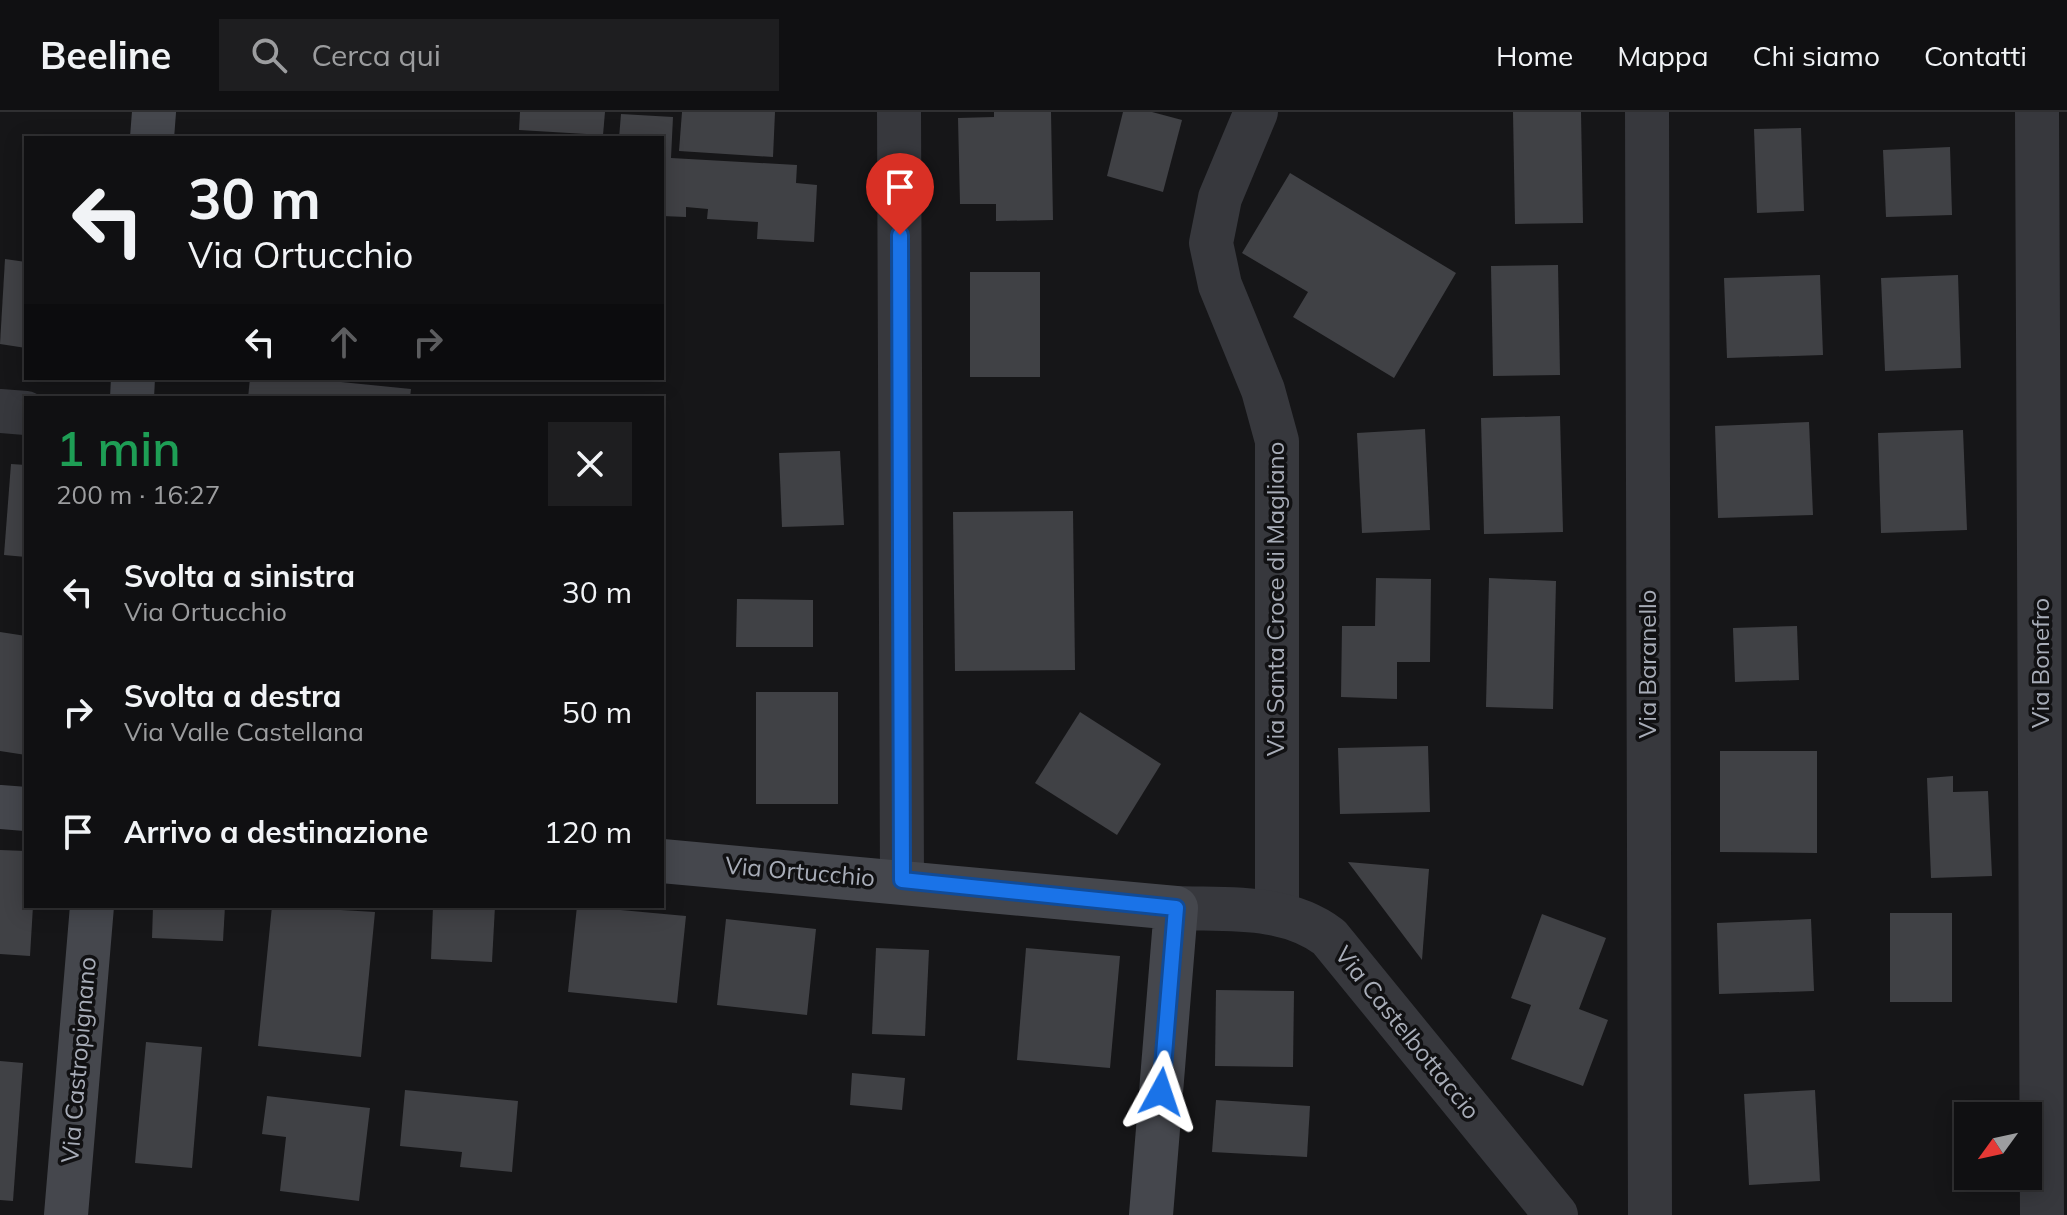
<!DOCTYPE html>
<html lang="it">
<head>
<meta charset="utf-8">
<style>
  :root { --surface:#101012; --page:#1e1e20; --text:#f1f3f6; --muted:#9c9d9f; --line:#303032 }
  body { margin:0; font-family:Mulish,sans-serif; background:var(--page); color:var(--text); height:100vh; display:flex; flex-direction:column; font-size:30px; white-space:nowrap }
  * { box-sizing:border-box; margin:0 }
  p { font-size:26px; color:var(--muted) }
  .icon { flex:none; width:44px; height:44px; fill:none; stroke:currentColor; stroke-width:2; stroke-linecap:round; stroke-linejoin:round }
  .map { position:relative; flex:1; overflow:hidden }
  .drawer { position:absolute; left:24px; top:284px; width:640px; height:512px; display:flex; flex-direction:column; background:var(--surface); border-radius:0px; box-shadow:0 4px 20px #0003,0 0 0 2px var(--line) }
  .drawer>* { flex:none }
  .banner { position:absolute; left:24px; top:24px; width:640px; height:244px; border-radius:0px; box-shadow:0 4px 20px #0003,0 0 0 2px var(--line); background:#101012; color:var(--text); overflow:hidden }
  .needle { width:52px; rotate:237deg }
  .tools { position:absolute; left:1954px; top:990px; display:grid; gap:16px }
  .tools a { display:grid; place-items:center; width:88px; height:88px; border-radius:0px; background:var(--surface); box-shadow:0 4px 20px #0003,0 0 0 2px var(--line); font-size:40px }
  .pin { position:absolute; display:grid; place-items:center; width:68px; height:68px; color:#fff; margin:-82px -34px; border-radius:50% 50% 50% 0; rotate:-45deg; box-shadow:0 0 8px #0007 }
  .pin .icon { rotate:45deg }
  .me { position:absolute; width:88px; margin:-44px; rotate:5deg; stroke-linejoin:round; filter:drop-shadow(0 0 6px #0008) }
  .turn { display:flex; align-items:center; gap:28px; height:168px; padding:0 32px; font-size:36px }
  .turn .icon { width:104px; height:104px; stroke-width:2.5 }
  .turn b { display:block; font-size:56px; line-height:68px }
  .lanes { display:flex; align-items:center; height:76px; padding:0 32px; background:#0003; justify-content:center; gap:40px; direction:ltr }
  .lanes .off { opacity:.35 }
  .round { display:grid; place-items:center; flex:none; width:84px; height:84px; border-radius:0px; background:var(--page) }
  .overview { display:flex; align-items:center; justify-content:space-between; height:136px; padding:0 32px }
  h1 { font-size:48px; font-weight:600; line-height:60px; color:#1e9e55 }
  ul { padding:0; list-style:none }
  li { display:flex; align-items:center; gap:24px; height:120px; padding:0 32px }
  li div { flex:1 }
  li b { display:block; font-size:30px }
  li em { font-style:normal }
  header { display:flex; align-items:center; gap:48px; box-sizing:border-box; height:112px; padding:0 40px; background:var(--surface); border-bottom:2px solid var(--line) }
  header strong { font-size:38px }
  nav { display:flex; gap:44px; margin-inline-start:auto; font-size:28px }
  .search { width:560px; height:72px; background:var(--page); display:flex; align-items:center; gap:20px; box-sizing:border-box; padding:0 28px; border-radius:0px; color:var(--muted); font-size:30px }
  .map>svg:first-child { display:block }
  .building { fill:#404145 }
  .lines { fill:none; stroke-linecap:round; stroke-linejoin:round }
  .street { stroke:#37383d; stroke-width:44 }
  .secondary { stroke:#45474d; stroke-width:44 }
  .route-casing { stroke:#114b97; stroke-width:20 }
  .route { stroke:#1a73e8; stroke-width:14 }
  .labels { text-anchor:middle; stroke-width:7; stroke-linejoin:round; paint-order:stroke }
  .street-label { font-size:24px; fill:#a8adb8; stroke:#111113 }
</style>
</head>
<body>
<header>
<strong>Beeline</strong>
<div class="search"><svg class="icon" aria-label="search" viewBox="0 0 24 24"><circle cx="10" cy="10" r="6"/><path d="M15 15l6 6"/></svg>Cerca qui</div>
<nav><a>Home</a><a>Mappa</a><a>Chi siamo</a><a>Contatti</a></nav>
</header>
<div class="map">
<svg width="2067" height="1103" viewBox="0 0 2067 1103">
  <rect width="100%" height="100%" fill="#161618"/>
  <g class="building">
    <path d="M520,0h85l-2,23 -84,-5z"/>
    <path d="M682,0h93l-2,45 -94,-6z"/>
    <path d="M994,0h57l2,108 -57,1v-17h-36l-2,-86 36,-1z"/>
    <path d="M1123,0h29l30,8 -19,72 -56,-16z"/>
    <path d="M1513,0h68l2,111 -68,1z"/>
    <path d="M621,2l52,3 -2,41 126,7 -1,18 21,2 -3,57 -57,-3 1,-17 -51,-3 1,-10 -22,-2v10l-24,-1v-78h-43z"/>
    <path d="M1801,16l3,83 -47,2 -3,-84z"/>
    <path d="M1950,35l2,68 -66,2 -3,-67z"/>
    <path d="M1290,61l166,100 -62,105 -101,-61 15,-25 -66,-39z"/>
    <path d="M5,147l21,3v86l-26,-4z"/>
    <path d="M1558,153l2,110 -67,1 -2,-110z"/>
    <rect x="970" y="160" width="70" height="105"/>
    <path d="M1820,163l3,80 -96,3 -3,-80z"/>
    <path d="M1958,163l3,93 -76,3 -4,-93z"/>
    <path d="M250,266h51l110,11 -1,9h-162z"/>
    <path d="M1560,304l3,116 -79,2 -3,-116z"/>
    <path d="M1809,310l4,93 -95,3 -3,-92z"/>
    <path d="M1425,317l5,101 -68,3 -5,-100z"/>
    <path d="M1963,318l4,100 -86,3 -3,-100z"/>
    <path d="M840,339l4,74 -62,2 -3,-74z"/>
    <path d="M11,352l15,1v92l-22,-2z"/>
    <path d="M1073,399l2,159 -120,1 -2,-159z"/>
    <path d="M1376,466l55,1 -1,83h-33v37l-56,-2 1,-71h33z"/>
    <path d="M1489,466l67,3 -3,128 -67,-2z"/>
    <path d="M737,487l76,1v47h-77z"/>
    <path d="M1797,514l2,54 -64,2 -2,-54z"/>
    <path d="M0,520l26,4v119l-26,-4z"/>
    <rect x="756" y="580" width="82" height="112"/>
    <path d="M1080,600l81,52 -44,71 -82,-52z"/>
    <path d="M1428,634l2,66 -90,2 -2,-66z"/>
    <path d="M1720,639h97v102l-97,-1z"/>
    <path d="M1953,664v16l35,-1 4,85 -61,2 -4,-100z"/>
    <path d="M0,738l26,1v55h7l-3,50 -30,-2z"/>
    <path d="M1348,750l81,7 -7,91z"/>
    <path d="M153,794h72l-2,35 -71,-3z"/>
    <path d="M272,794l103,6 -14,145 -103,-11z"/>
    <path d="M433,794h62l-3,56 -61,-3z"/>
    <path d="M577,794l109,10 -9,87 -109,-11z"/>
    <rect x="1890" y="801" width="62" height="89"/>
    <path d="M1542,802l64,24 -27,71 29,11 -25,66 -72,-27 20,-54 -20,-7z"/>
    <path d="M726,807l90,10 -9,86 -90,-10z"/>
    <path d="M1811,807l3,72 -95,3 -2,-71z"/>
    <path d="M876,836l53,2 -4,86 -53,-2z"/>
    <path d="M1026,836l94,8 -10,112 -93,-8z"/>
    <path d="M1216,878l78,1 -1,76 -78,-1z"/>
    <path d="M146,930l56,5 -10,121 -57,-5z"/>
    <path d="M0,949l23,2 -10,138 -13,-1z"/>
    <path d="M852,961l53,5 -3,32 -52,-5z"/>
    <path d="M405,978l113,11 -6,71 -52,-5 2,-15 -62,-6z"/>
    <path d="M1815,978l5,91 -71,4 -5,-91z"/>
    <path d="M267,984l103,12 -11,93 -79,-10 6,-54 -24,-3z"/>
    <path d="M1216,988l94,6 -3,51 -95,-5z"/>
  </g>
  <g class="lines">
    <g class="street">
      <path d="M899,0l3,768"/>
      <path d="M1256,0l-36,86 -9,45 9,42 43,105 14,51v472"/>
      <path d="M1647,0l3,1103"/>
      <path d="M2037,0l5,1103"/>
      <path d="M0,299l26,2"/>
      <path d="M1176,796c52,2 109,-4 153,29l227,278"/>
    </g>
    <g class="secondary">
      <path d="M152,26l2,-26"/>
      <path d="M132,286l1,-20"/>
      <path d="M0,695l26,2"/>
      <path d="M662,749l514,47 -25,307"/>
      <path d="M66,1103l26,-309"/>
    </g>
  </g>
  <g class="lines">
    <defs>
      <path id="route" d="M900,123l2,645 274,28 -15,184"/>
    </defs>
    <use href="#route" class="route-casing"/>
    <use href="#route" class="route"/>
  </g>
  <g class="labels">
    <g class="street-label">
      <text transform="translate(1276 487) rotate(-90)" y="8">Via Santa Croce di Magliano</text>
      <text transform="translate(2041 551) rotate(-90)" y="8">Via Bonefro</text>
      <text transform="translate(1648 552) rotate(-90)" y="8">Via Baranello</text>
      <text transform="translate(800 760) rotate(5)" y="8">Via Ortucchio</text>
      <text transform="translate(1407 921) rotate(51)" y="8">Via Castelbottaccio</text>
      <text transform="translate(79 948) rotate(-85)" y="8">Via Castropignano</text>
    </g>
  </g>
</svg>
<div class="tools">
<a><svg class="needle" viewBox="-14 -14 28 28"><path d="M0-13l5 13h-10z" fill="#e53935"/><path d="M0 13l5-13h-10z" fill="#9c9d9f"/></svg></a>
</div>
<div class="pin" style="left:900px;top:123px;background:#d93025"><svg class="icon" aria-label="arrive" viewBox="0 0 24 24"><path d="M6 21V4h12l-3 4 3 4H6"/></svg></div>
<svg class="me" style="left:1161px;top:980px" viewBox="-20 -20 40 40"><path d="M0-17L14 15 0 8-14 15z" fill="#1a73e8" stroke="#fff" stroke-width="4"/></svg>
<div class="banner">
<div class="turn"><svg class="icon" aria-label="left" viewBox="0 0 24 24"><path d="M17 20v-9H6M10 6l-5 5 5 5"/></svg><div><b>30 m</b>Via Ortucchio</div></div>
<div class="lanes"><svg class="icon" aria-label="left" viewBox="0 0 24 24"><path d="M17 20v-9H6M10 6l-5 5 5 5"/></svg><svg class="icon off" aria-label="ahead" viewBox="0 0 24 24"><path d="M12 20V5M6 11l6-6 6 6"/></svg><svg class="icon off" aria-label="right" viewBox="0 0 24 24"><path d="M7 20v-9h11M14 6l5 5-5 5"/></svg></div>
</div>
<section class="drawer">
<div class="overview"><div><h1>1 min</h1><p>200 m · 16:27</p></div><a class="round"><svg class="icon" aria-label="close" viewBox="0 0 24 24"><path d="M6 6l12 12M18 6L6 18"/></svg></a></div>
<ul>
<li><svg class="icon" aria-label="left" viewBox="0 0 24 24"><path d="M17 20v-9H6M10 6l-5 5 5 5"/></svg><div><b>Svolta a sinistra</b><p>Via Ortucchio</p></div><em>30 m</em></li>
<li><svg class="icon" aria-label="right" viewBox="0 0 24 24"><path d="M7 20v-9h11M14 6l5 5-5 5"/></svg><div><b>Svolta a destra</b><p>Via Valle Castellana</p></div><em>50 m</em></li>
<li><svg class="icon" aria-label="arrive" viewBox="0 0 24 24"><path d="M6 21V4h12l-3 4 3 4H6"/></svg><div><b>Arrivo a destinazione</b></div><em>120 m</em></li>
</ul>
</section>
</div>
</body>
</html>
